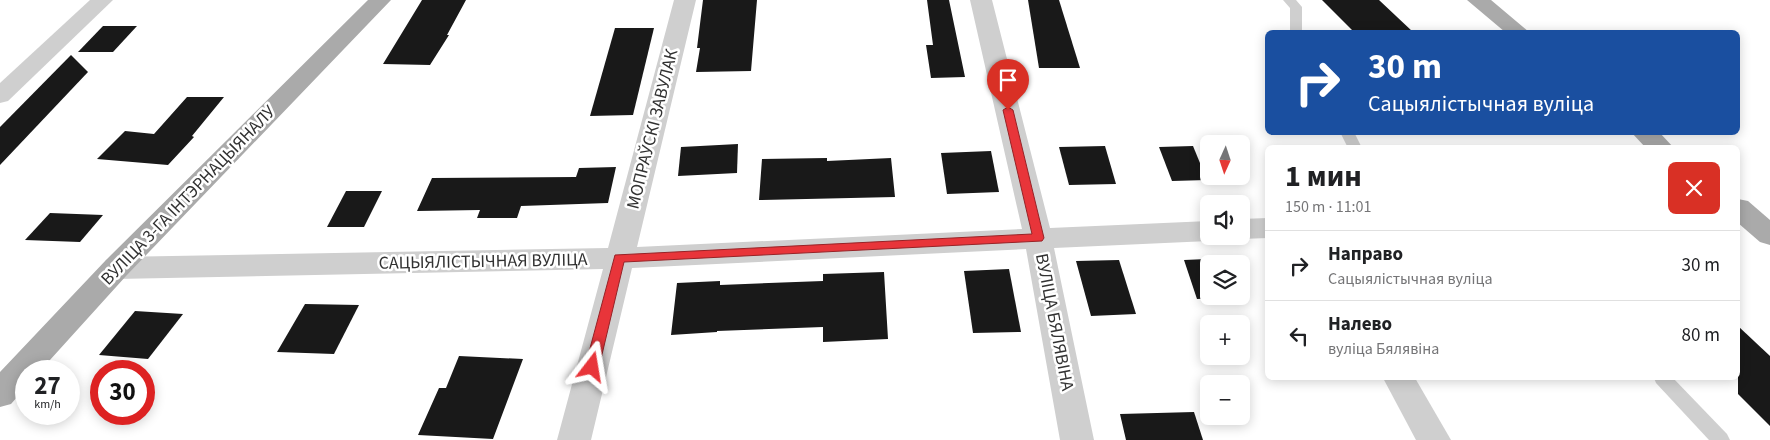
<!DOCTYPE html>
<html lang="ru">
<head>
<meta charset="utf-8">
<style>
  :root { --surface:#fff; --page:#f2f2f2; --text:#202124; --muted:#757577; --line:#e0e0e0 }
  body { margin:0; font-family:"Source Sans 3",sans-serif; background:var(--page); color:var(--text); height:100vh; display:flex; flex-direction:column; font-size:19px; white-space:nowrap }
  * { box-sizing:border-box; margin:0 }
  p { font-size:16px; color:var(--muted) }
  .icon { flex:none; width:28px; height:28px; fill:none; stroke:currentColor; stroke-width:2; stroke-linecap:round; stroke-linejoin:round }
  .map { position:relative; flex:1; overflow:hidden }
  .side { position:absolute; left:1265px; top:145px; width:475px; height:235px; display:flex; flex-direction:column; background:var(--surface); border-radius:8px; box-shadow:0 2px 12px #0003 }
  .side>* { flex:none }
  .hud { position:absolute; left:1265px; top:30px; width:475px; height:105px; border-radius:8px; box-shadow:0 2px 12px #0003; background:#1a4fa0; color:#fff; overflow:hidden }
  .needle { width:32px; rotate:183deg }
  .buttons { position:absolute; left:1200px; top:135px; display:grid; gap:10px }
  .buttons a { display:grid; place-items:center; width:50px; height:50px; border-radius:8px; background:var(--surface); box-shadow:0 2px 12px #0003; font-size:25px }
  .speed { position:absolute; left:15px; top:360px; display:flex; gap:10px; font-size:25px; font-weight:700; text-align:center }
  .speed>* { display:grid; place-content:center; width:65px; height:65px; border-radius:50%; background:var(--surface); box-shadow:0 2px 12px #0003; line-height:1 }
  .speed small { font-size:12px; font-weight:400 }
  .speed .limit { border:8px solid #d22; background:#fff; color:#111 }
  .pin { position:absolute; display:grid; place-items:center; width:42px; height:42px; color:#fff; margin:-51px -21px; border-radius:50% 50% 50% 0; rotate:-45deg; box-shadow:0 0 5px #0007 }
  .pin .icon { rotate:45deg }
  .me { position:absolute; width:55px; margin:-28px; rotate:14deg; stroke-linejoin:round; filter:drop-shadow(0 0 4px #0008) }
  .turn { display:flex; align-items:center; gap:18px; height:105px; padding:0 20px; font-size:22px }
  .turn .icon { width:65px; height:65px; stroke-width:2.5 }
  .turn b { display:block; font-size:35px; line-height:42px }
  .round { display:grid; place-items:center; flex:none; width:52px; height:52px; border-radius:8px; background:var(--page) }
  .headline { display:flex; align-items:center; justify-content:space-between; height:85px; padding:0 20px }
  h1 { font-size:30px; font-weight:700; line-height:38px }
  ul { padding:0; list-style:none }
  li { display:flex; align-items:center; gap:15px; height:70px; padding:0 20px; border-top:1px solid var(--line) }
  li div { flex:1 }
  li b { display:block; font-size:19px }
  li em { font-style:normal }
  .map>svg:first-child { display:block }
  .building { fill:#191919 }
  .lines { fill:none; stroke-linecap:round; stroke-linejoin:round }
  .lane { fill:#cfcfcf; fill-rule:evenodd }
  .street { fill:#cfcfcf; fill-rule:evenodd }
  .primary { fill:#aaa; fill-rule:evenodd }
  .route { fill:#e8353a; stroke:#972226 }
  .labels { text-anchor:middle; stroke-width:5; stroke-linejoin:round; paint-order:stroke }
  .street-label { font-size:18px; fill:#323232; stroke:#fff }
</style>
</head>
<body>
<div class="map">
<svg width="1770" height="440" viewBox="0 0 1770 440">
  <rect width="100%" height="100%" fill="#fff"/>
  <g class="building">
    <path d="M422,0h44l-19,35h2l-19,30 -47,-1z"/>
    <path d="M703,0h54l-6,71 -55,1 4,-24h-3z"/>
    <path d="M927,0h22l16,77 -34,1 -5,-33h7z"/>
    <path d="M1028,0h31l21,68h-41z"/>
    <path d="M1322,0h57l34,32h-59z"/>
    <path d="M103,26h34l-24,26h-35z"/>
    <path d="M615,28h39l-21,87 -43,1z"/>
    <path d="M71,55l17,17 -88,93v-38z"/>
    <path d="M187,97h37l-32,39 2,1 -26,28 -71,-6 28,-28 29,3z"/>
    <path d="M738,144l-1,29 -59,3 3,-29z"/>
    <path d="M1105,146l11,38 -47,1 -10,-38z"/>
    <path d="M1193,146l14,34 -35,1 -13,-34z"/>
    <path d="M991,151l8,41 -52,2 -6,-41z"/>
    <path d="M827,158v3l64,-3 4,39 -136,3 3,-41z"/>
    <path d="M616,167l-8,36 -87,3 -4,12h-40l3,-8 -63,1 15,-33 144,-1 3,-9z"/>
    <path d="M346,191h36l-18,36h-37z"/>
    <path d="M50,213l53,2 -23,27 -55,-2z"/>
    <path d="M1230,258l2,6h-23v32h32v-10l5,11 -49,2 -13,-39z"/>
    <path d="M1119,260l17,54 -45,2 -15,-55z"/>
    <path d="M1009,269l12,63 -48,1 -9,-62z"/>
    <path d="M884,272l4,67 -65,3v-15l-106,4v1l-46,3 6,-52 43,-2v4l103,-4v-7z"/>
    <path d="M305,304l54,1 -25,49 -57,-2z"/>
    <path d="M135,311l48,3 -35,45 -49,-4z"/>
    <path d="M1738,326l32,30v70l-32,-32z"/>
    <path d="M459,356l64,3 -30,80 -75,-4 21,-47h7z"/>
    <path d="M1194,412l9,28h-77l-6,-26z"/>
  </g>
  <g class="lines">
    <g class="lane">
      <path d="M1283,0h13l6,7v25h-12v-24z"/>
      <path d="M1340,132h14l8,16h-14z"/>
      <path d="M1654,378h19l54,56 3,6h-21l-53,-57z"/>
    </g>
    <g class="street">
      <path d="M90,0h23l-105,101 -8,2v-20z"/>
      <path d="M674,0h22l-59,247 385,-18 -52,-229h22l58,228 159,-7v15h11l-1,2 -10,3 -155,7 40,192h-34l-34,-191 -394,19 -41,172h-34l46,-171 -487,10 -10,-3 -4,-8 4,-8 10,-3 492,-9z"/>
      <path d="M1268,218v20l-27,1 -9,-3h9v-17z"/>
      <path d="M1383,378h32l36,62h-35z"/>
    </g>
    <g class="primary">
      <path d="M368,0h23l-265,276 -86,95h-14v16l-15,17 -11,3v-35l106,-112z"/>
      <path d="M1467,0h24l38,32h-24z"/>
      <path d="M1631,132h28l15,16h-28z"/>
      <path d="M1738,199l10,2 22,19v25l-10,-3 -22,-19z"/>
    </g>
  </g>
  <path class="route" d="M1008,107l5,3 31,128 -2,3 -418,21 -25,105 -2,4 -5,1 -5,-1 -2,-4 30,-112 417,-21 -29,-124z"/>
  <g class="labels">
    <g class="street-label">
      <text transform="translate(652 129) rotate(-76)" y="6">МОПРАЎСКІ ЗАВУЛАК</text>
      <text transform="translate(188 195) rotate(-46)" y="6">ВУЛІЦА 3-ГА ІНТЭРНАЦЫЯНАЛУ</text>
      <text transform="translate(483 261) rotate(-1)" y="6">САЦЫЯЛІСТЫЧНАЯ ВУЛІЦА</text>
      <text transform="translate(1055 322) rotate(79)" y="6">ВУЛІЦА БЯЛЯВІНА</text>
    </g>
  </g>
</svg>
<div class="buttons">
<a><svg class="needle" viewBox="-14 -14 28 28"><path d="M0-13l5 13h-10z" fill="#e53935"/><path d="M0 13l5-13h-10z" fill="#757577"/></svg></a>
<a><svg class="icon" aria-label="sound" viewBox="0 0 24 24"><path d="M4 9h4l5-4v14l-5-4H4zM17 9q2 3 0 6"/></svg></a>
<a><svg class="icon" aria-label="layers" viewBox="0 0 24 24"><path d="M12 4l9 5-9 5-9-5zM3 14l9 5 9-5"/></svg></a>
<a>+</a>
<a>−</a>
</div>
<div class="speed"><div>27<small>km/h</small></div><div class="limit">30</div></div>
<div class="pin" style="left:1008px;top:110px;background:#d93025"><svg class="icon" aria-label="arrive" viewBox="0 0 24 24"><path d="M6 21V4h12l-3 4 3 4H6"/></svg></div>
<svg class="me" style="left:592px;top:367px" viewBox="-20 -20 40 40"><path d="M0-17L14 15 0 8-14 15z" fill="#e8353a" stroke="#fff" stroke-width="4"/></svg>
<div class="hud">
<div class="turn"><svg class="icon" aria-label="right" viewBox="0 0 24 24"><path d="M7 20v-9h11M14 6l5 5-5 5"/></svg><div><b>30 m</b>Сацыялістычная вуліца</div></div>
</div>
<section class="side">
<div class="headline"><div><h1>1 мин</h1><p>150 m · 11:01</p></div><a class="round" style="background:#d93025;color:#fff"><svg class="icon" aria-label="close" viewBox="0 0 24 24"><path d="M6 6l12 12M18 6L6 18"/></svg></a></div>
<ul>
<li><svg class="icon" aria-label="right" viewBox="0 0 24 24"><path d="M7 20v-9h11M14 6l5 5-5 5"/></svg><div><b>Направо</b><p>Сацыялістычная вуліца</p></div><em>30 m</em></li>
<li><svg class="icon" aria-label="left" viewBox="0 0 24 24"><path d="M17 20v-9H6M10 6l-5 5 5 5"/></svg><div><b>Налево</b><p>вуліца Бялявіна</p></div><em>80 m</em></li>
</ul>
</section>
</div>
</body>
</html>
